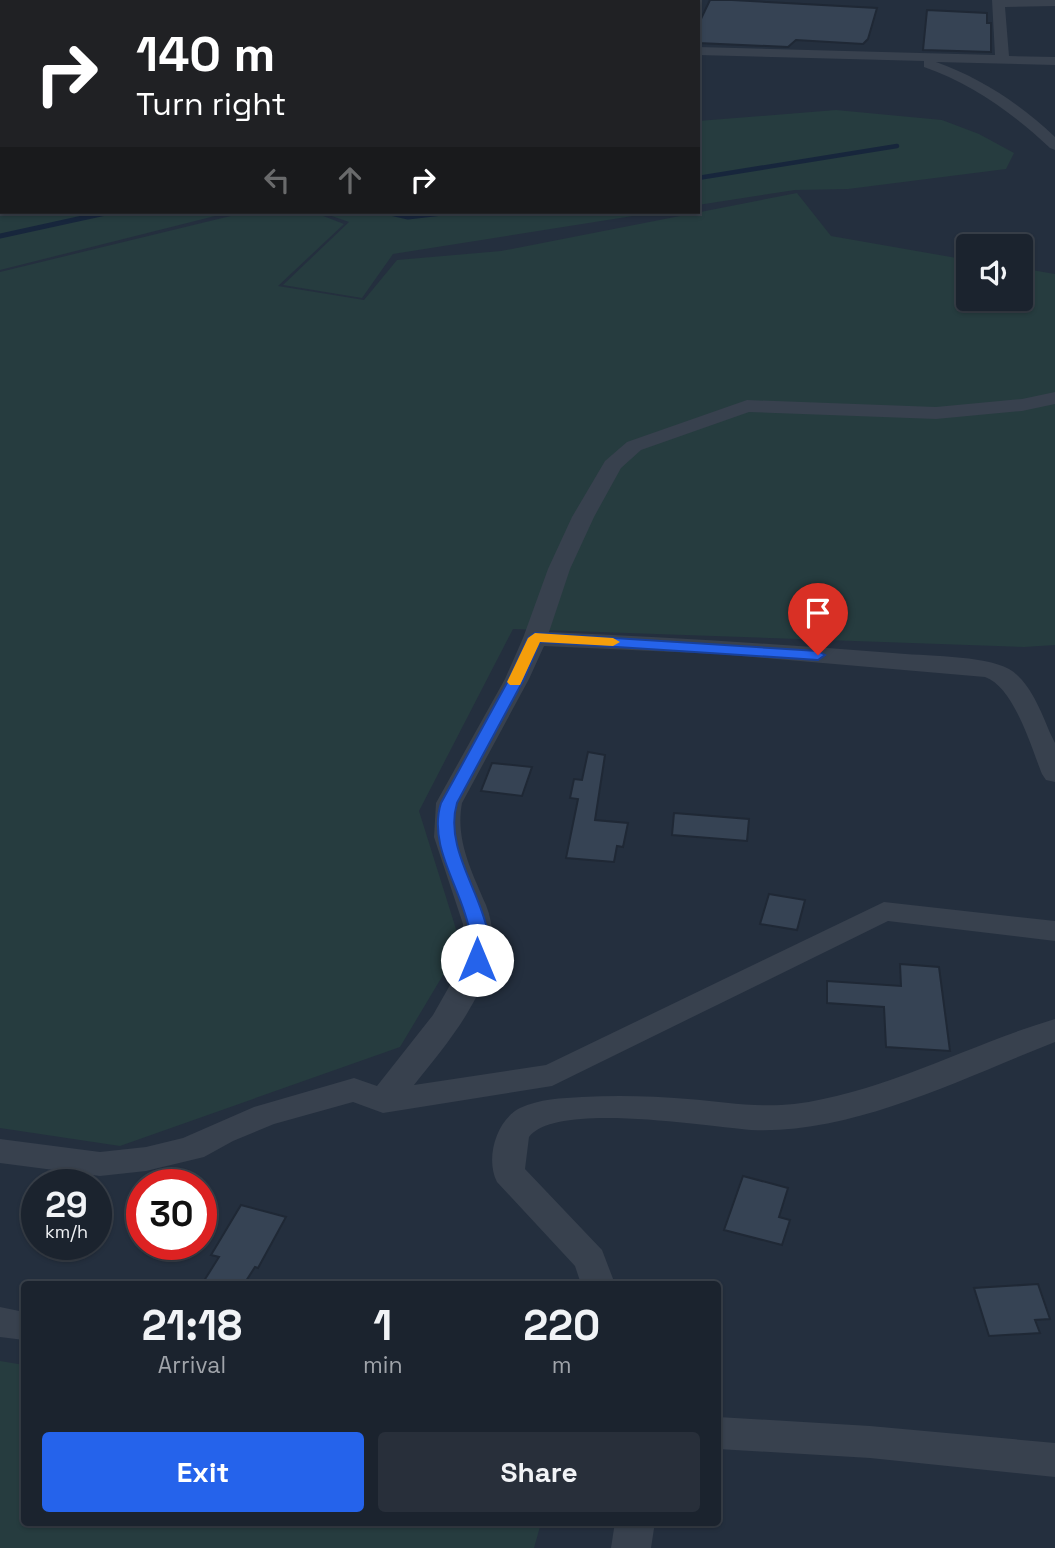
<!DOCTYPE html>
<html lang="en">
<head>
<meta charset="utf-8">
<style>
  :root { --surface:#1b232e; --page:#282f3a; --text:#f1f3f6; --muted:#a0a4aa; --line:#39404a; --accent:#2563eb }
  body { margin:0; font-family:"Space Grotesk",sans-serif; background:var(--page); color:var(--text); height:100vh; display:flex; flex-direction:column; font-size:26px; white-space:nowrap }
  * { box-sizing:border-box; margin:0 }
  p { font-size:23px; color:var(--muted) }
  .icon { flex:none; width:38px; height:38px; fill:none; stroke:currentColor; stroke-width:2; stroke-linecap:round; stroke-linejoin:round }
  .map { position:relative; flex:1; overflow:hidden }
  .details { position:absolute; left:21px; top:1281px; width:700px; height:245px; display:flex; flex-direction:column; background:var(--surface); border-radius:7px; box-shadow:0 2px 5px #0004,0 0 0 2px var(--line) }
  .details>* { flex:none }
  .hud { position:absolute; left:0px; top:0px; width:700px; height:214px; box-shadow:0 2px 5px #0004,0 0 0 2px var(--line); background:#202124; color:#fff; overflow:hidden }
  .fabs { position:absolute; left:956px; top:234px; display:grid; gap:14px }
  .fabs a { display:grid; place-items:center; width:77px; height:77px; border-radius:7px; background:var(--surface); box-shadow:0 2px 5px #0004,0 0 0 2px var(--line); font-size:35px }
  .speed { position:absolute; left:21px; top:1169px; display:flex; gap:14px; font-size:35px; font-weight:700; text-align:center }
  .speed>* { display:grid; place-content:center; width:91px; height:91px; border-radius:50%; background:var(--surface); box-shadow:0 2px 5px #0004,0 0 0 2px var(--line); line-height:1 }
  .speed small { font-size:18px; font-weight:400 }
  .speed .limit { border:10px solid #d22; background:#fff; color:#111 }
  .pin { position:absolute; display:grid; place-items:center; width:60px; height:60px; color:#fff; margin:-72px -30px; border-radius:50% 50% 50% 0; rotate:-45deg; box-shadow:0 0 7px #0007 }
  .pin .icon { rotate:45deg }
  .me { position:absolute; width:77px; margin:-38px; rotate:0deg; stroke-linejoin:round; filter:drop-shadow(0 0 5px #0008) }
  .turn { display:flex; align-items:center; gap:24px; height:147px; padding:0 21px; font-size:32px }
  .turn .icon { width:91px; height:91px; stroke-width:2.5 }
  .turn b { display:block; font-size:49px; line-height:60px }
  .lanes { display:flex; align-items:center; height:66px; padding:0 21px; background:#0003; justify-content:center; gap:35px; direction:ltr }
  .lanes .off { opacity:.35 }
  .eta { display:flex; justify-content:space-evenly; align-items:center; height:119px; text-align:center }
  .eta b { font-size:42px; font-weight:600; line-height:49px }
  .action { display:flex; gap:14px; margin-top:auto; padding:14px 21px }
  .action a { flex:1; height:80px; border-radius:7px; background:var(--accent); color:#fff; font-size:28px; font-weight:600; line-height:80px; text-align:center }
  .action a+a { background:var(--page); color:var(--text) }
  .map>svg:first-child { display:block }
  .green { fill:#263c3f }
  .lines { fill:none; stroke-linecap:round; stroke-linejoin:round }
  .stream-far1 { stroke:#17263c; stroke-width:4.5 }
  .stream { stroke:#17263c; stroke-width:5 }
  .building { fill:#364354; stroke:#1f2835; stroke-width:2 }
  .street { fill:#38414e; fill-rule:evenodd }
  .route { fill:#2563eb; stroke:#184099; stroke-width:2 }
  .slow { fill:#f59e0b }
</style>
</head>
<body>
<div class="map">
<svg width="1055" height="1548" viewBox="0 0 1055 1548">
  <rect width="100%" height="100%" fill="#242f3e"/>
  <g class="green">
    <path d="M836,110l106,10 37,14 35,19 -8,16 -158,20 -53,1 -97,15v-84z"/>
    <path d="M0,131l2,81h229l-231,58z"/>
    <path d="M797,193l34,43 137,24v39h52v-31l35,6v371l-31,2 -511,-18 -94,182 42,134 -61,102 -280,99 -120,-18v-856l247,-60h66l31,12 -66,62 86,14 33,-40 104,-9z"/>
    <path d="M320,212h338l-265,42 -31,44 -79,-13 66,-63z"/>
    <path d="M0,1361l24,4v157l517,1 -7,25h-534z"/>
  </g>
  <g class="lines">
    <path class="stream-far1" d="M698,178l199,-32"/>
    <g class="stream">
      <path d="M386,212l22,5 43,-5"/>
      <path d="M0,236l110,-24"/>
    </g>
  </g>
  <g class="building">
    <path d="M710,0h22l145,8 -9,31 -5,5 -67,-4 -8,7 -90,-4v-18z"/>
    <path d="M927,10l60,3v10h4v29l-68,-2z"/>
    <path d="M588,752l17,3 -10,65 33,3 -5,24 -6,-1 -3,16 -48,-4 12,-59 -8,-1 4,-19 8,1z"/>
    <path d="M492,763l40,4 -10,29 -41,-5z"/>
    <path d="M674,813l75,6 -2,22 -75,-6z"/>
    <path d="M769,894l36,6 -8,30 -37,-6z"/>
    <path d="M900,964l39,3 11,84 -64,-4 -2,-40 -57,-4v-22l74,5z"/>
    <path d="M743,1176l45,12 -9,29 11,3 -8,25 -58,-15z"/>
    <path d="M241,1205l45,12 -28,51 -3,-1 -11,17h-42l17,-27 -8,-2z"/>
    <path d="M1038,1284l12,35 -15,1 5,13 -51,3 -15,-48z"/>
  </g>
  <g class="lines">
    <g class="street">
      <path d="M134,0h12l-13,2z"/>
      <rect x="588" y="0" width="12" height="2"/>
      <path d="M992,0h63v6l-50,1 4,49 46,1v8l-119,-3c43,15 86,43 119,75v13l-5,-2c-36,-34 -79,-65 -126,-81v-6l-226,-6v-8l297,8z"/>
      <rect x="0" y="41" width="2" height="8"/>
      <path d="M1055,392v12l-33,7 -86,8 -187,-7 -108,38 -20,18 -27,49 -24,52 -21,63c115,5 230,12 344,21 29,3 91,2 116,16 21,12 33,45 42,66l4,8v39l-9,-2 -4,-6c-11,-27 -28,-87 -57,-97l-267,-23 -174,-8 -15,33 -67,124c-7,37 10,69 24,102 26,65 -34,132 -72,180l132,-20 338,-163 171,19v20l-167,-20 -336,165 -169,27 -30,-11 -79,22 -41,17 -29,16 -58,14 -46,5 -100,-13v-24l100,13 46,-5 37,-9 71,-31 100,-29 23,8 56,-71 21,-37 8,-22 1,-32 -29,-87 2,-34 69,-124 18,-41 25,-69 24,-52 33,-56 22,-19 120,-42 189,7 86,-8z"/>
      <path d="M1055,1019v23c-92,36 -203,93 -304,88 -44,-3 -194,-29 -222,7l-4,32 77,81 13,34h-34l-6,-18 -78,-84c-12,-23 -1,-62 23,-74 19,-9 42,-10 62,-11 36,-2 71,-1 106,2 36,3 70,9 106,5 92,-12 173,-59 261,-85z"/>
      <path d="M0,1307l24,5v28l-24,-3z"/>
      <path d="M718,1417l152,9 185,17v34l-185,-19 -152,-9z"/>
      <path d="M615,1522h40l-4,26h-40z"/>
    </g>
  </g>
  <path class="route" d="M535,633l283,18 7,4 -7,5 -278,-18 -16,37 -67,124c-13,44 23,87 31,130 1,8 -1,19 -2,27l-9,6 -9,-6c1,-8 4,-19 2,-27 -7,-43 -43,-86 -29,-130l68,-124 19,-41z"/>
  <path class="slow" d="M535,633l78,5 7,4 -7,4 -73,-4 -20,43h-10l-3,-3 21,-44z"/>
</svg>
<div class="fabs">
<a><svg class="icon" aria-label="sound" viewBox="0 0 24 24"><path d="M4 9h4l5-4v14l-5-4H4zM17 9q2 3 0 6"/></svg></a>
</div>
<div class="speed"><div>29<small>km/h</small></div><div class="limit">30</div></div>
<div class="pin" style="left:818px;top:655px;background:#d93025"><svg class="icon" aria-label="arrive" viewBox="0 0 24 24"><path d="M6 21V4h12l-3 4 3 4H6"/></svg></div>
<svg class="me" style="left:477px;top:960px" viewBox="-20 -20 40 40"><circle r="19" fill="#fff"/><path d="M0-13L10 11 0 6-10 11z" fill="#2563eb"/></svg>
<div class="hud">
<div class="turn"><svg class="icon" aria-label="right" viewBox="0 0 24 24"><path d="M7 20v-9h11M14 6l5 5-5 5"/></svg><div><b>140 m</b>Turn right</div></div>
<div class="lanes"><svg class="icon off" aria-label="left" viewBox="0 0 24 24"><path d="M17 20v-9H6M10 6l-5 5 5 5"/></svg><svg class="icon off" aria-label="ahead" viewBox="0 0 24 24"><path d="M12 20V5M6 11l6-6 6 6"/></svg><svg class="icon" aria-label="right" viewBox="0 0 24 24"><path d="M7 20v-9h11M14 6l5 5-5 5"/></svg></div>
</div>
<section class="details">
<div class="eta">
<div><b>21:18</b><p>Arrival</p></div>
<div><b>1</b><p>min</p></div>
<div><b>220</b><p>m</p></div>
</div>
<div class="action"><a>Exit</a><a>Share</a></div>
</section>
</div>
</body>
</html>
